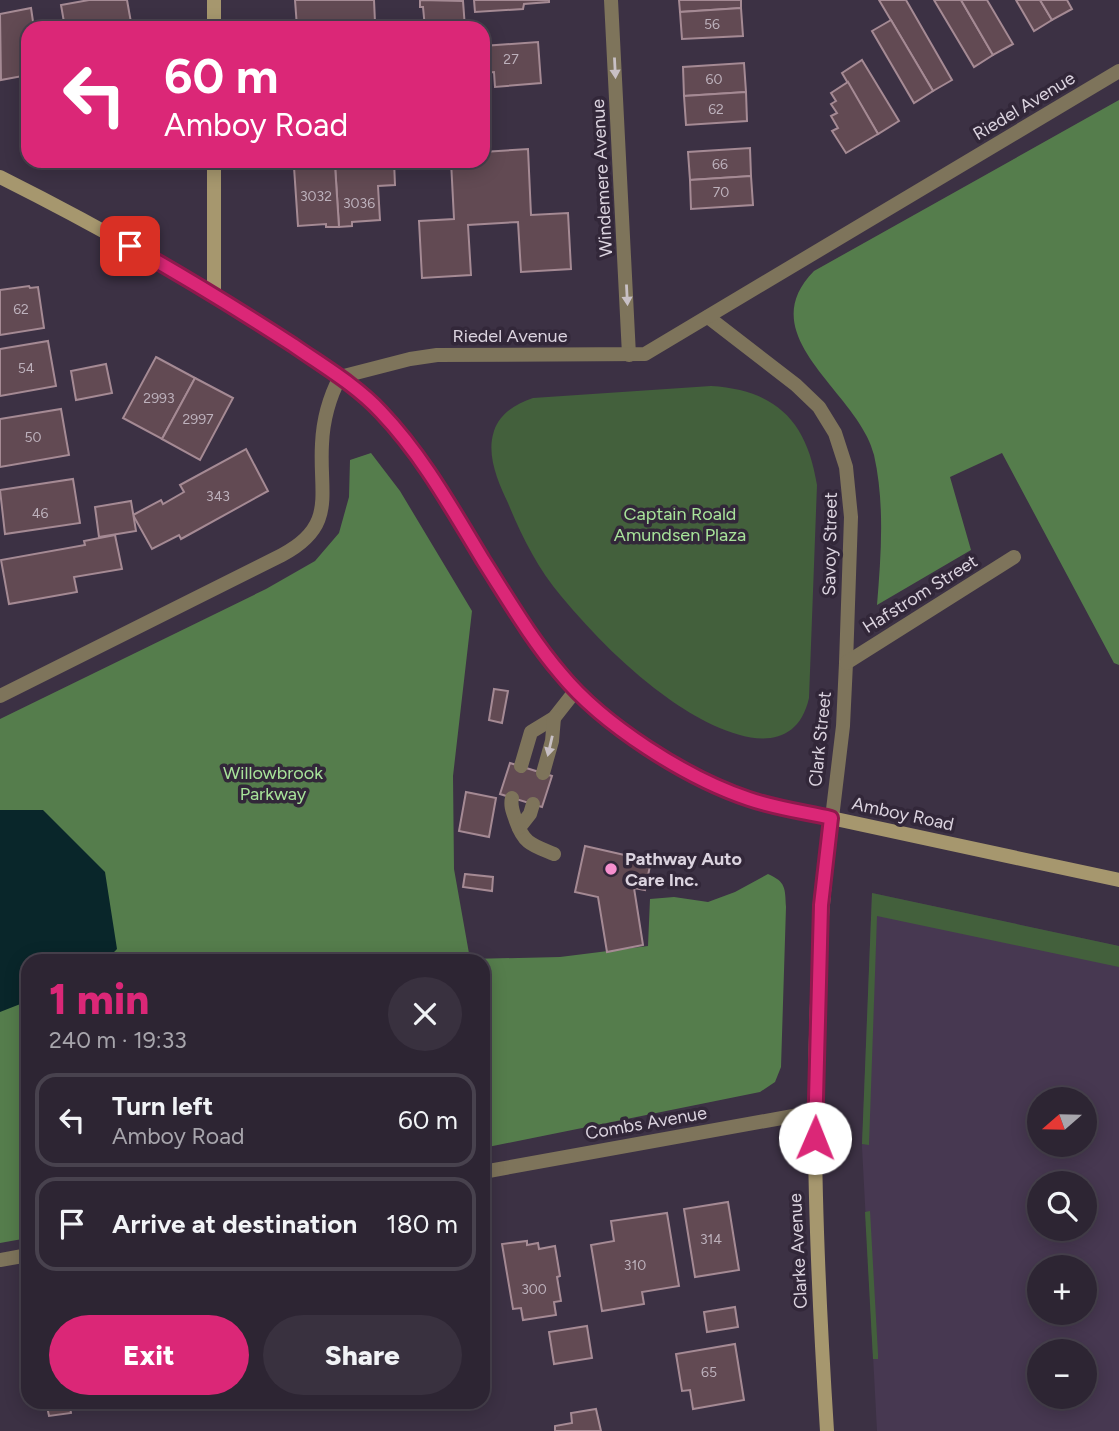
<!DOCTYPE html>
<html lang="en">
<head>
<meta charset="utf-8">
<style>
  :root { --surface:#2d2533; --page:#39313f; --text:#f1f3f6; --muted:#a7a5ac; --line:#48424e; --accent:#db2777 }
  body { margin:0; font-family:Figtree,sans-serif; background:var(--page); color:var(--text); height:100vh; display:flex; flex-direction:column; font-size:26px; white-space:nowrap }
  * { box-sizing:border-box; margin:0 }
  p { font-size:23px; color:var(--muted) }
  .icon { flex:none; width:38px; height:38px; fill:none; stroke:currentColor; stroke-width:2; stroke-linecap:round; stroke-linejoin:round }
  .map { position:relative; flex:1; overflow:hidden }
  .drawer { position:absolute; left:21px; top:954px; width:469px; height:455px; display:flex; flex-direction:column; background:var(--surface); border-radius:21px; box-shadow:0 4px 18px #0003,0 0 0 2px var(--line) }
  .drawer>* { flex:none }
  .hud { position:absolute; left:21px; top:21px; width:469px; height:147px; border-radius:21px; box-shadow:0 4px 18px #0003,0 0 0 2px var(--line); background:#db2777; color:#fff; overflow:hidden }
  .needle { width:46px; rotate:250deg }
  .fabs { position:absolute; left:1027px; top:1087px; display:grid; gap:14px }
  .fabs a { display:grid; place-items:center; width:70px; height:70px; border-radius:50%; background:var(--surface); box-shadow:0 4px 18px #0003,0 0 0 2px var(--line); font-size:35px }
  .pin { position:absolute; display:grid; place-items:center; width:60px; height:60px; color:#fff; margin:-30px; border-radius:14px; box-shadow:0 4px 10px #0006 }
  .me { position:absolute; width:77px; margin:-38px; rotate:1deg; stroke-linejoin:round; filter:drop-shadow(0 0 5px #0008) }
  .turn { display:flex; align-items:center; gap:24px; height:147px; padding:0 28px; font-size:32px }
  .turn .icon { width:91px; height:91px; stroke-width:2.5 }
  .turn b { display:block; font-size:49px; line-height:60px }
  .round { display:grid; place-items:center; flex:none; width:74px; height:74px; border-radius:37px; background:var(--page) }
  .headline { display:flex; align-items:center; justify-content:space-between; height:119px; padding:0 28px }
  h1 { font-size:42px; font-weight:800; line-height:52px; color:var(--accent) }
  .button { display:flex; gap:14px; margin-top:auto; padding:14px 28px }
  .button a { flex:1; height:80px; border-radius:42px; background:var(--accent); color:#fff; font-size:28px; font-weight:800; line-height:80px; text-align:center }
  .button a+a { background:var(--page); color:var(--text) }
  ul { padding:0; list-style:none }
  li { display:flex; align-items:center; gap:21px; height:94px; margin:0 14px 10px; padding:0 14px; border:4px solid var(--line); border-radius:21px }
  li div { flex:1 }
  li b { display:block; font-size:26px }
  li em { font-style:normal }
  .map>svg:first-child { display:block }
  .built { fill:#473851; fill-rule:evenodd }
  .green { fill:#43603c }
  .forest { fill:#557d4c }
  .water { fill:#09262a }
  .building { fill:#624a53; stroke:#a58a94; stroke-width:2 }
  .lines { fill:none; stroke-linecap:round; stroke-linejoin:round }
  .lane { stroke:#7e745b; stroke-width:14 }
  .street { stroke:#7e745b; stroke-width:14 }
  .secondary { stroke:#a6976e; stroke-width:14 }
  .oneway { fill:#c8c0c5 }
  .route-casing { stroke:#8e194d; stroke-width:18 }
  .route { stroke:#db2777; stroke-width:12 }
  .poi-dot { fill:#f690cf; stroke:#322739; stroke-width:2.5 }
  .labels { text-anchor:middle; stroke-width:7; stroke-linejoin:round; paint-order:stroke }
  .number-label { font-size:14px; fill:#bdb1bc }
  .street-label { font-size:18px; fill:#dbd3df; stroke:#322739 }
  .park-label { font-size:18px; fill:#a8e39a; stroke:#322739 }
  .poi-label { font-size:18px; font-weight:bold; fill:#dbd3df; stroke:#322739; text-anchor:start }
</style>
</head>
<body>
<div class="map">
<svg width="1119" height="1431" viewBox="0 0 1119 1431">
  <rect width="100%" height="100%" fill="#3c3144"/>
  <path class="built" d="M872,893l247,53v485h-242l-15,-284zM1040,1099h45v45h-45zM1040,1183h45v45h-45zM1040,1267h45v45h-45zM1040,1351h45v45h-45z"/>
  <g class="green">
    <path d="M711,386c65,4 96,35 106,99l-8,213c-17,74 -101,29 -140,1 -40,-28 -77,-66 -108,-103 -23,-27 -40,-61 -53,-93 -10,-21 -22,-48 -14,-72 6,-18 22,-27 39,-33z"/>
    <path d="M872,893l247,53v21l-242,-51 -8,229 -7,-1z"/>
    <path d="M870,1211l8,143v5h-5l-8,-147z"/>
  </g>
  <g class="forest">
    <path d="M1119,100v565l-5,-2 -112,-210 -52,24 21,73 -94,55c4,-49 8,-101 -3,-150 -15,-63 -125,-118 -60,-184z"/>
    <path d="M371,453l29,38 72,120 -19,165 1,93 16,90 90,-2 88,-11 2,-47 24,-2 34,5 27,-10 33,-18c18,8 17,14 18,33l-5,160 -6,15 -15,10 -277,56v-187h-455v277l-28,5v-524l266,-130 49,-28 24,-28 10,-36 1,-37z"/>
  </g>
  <path class="water" d="M0,810h43l62,62 12,77 -12,12h-77v40l-28,11z"/>
  <g class="building">
    <path d="M127,0l5,28h-67l-4,-23 28,-5z"/>
    <path d="M295,0h79l1,22 -78,5z"/>
    <path d="M420,0l43,1 2,27h-40l-2,-21h-3z"/>
    <path d="M474,0h75v2l-25,2 -1,5 -48,3z"/>
    <path d="M679,0h62v8l-61,4z"/>
    <path d="M879,0h27l46,80 -19,11z"/>
    <path d="M934,0h27l32,55 -19,12z"/>
    <path d="M961,0h26l26,44 -20,11z"/>
    <path d="M1016,0h24l12,20 -18,11z"/>
    <path d="M1040,0h27l5,9 -20,11z"/>
    <path d="M31,8l3,20h-6v47l-27,5 -1,-66z"/>
    <path d="M741,8l2,28 -61,3 -2,-27z"/>
    <path d="M891,20l42,71 -19,12 -42,-72z"/>
    <path d="M375,22l1,6h-79v-1z"/>
    <path d="M538,42l3,41 -46,4 -1,-15 -11,1v-27z"/>
    <path d="M862,60l37,61 -21,13 -36,-61z"/>
    <path d="M744,63l2,29 -62,4 -1,-29z"/>
    <path d="M848,82l30,52 -32,19 -14,-22 6,-3 -7,-12 6,-3 -6,-9 5,-3 -5,-8z"/>
    <path d="M746,92l1,29 -61,4 -2,-29z"/>
    <path d="M750,148l1,28 -61,4 -2,-28z"/>
    <path d="M528,149l3,66 37,-2 3,56 -50,3 -3,-50 -50,3 3,50 -49,3 -3,-57 35,-2 -3,-58h32v-9z"/>
    <path d="M376,161h18l1,24 -17,1 2,34 -28,2v4l-13,1 -4,-62z"/>
    <path d="M335,165l4,62h-13v-3l-28,2 -4,-59z"/>
    <path d="M751,176l2,29 -62,4 -1,-29z"/>
    <path d="M29,286l1,2 8,-1 6,41 -44,7v-45z"/>
    <path d="M48,341l8,45 -56,10v-47z"/>
    <path d="M156,357l39,21 -33,61 -39,-21z"/>
    <path d="M106,364l6,29 -36,7 -5,-29z"/>
    <path d="M195,378l38,20 -33,62 -38,-21z"/>
    <path d="M61,409l8,46 -69,12v-48z"/>
    <path d="M246,449l22,42 -87,48 -2,-4 -27,14 -19,-34 28,-15 2,4 21,-12 -4,-7z"/>
    <path d="M73,479l7,44 -75,11 -5,-44z"/>
    <path d="M131,501l5,30 -37,6 -4,-30z"/>
    <path d="M115,535l7,34 -48,8 3,15 -68,12 -8,-44 84,-15 -1,-4z"/>
    <path d="M494,689l14,2 -6,32 -13,-3z"/>
    <path d="M510,763l42,13 -10,31 -42,-13z"/>
    <path d="M466,792l30,6 -7,39 -30,-6z"/>
    <path d="M585,846l66,15 -6,29 -11,-2 9,57 -36,7 -9,-55 -23,-5z"/>
    <path d="M465,874l28,3 -1,14 -29,-4z"/>
    <path d="M728,1202l11,68 -44,7 -11,-68z"/>
    <path d="M667,1213l12,73 -37,6 2,12 -42,7 -11,-66 23,-4 -3,-20z"/>
    <path d="M527,1241v4l11,-2 1,6 16,-3 5,30 -3,1 4,24 -7,1 2,13 -33,5 -2,-12 -8,1 -11,-65z"/>
    <path d="M735,1307l3,20 -31,5 -3,-20z"/>
    <path d="M587,1326l5,32 -38,6 -5,-32z"/>
    <path d="M735,1344l9,56 -51,9 -3,-19 -8,1 -6,-37z"/>
    <path d="M46,1402h23l2,11 -22,3z"/>
    <path d="M596,1409l5,22h-46v-5l17,-3 -1,-10z"/>
  </g>
  <g class="lines">
    <g class="lane">
      <path d="M521,766l10,-34 23,-14 22,-28"/>
      <path d="M543,773l9,-32 2,-23"/>
      <path d="M512,798c-2,8 1,14 4,23 8,23 16,24 38,33"/>
      <path d="M519,828l11,-14 3,-10"/>
    </g>
    <g class="street">
      <path d="M611,0l18,355"/>
      <path d="M708,317l88,68 23,22 16,26 11,34 5,50 -5,146 -3,63 -11,92"/>
      <path d="M846,663l168,-106"/>
      <path d="M0,696l282,-141c55,-29 37,-60 40,-111 1,-24 7,-46 18,-67l70,-18 27,-4 208,-1 474,-283"/>
      <path d="M483,1172l332,-60"/>
      <path d="M0,1260l28,-5"/>
    </g>
    <g class="secondary">
      <path d="M214,0v28"/>
      <path d="M214,161v133"/>
      <path d="M0,177c92,46 181,96 267,152 38,24 80,48 112,80 36,37 61,82 88,125 26,42 51,86 81,125 52,65 138,122 218,145l353,76"/>
      <path d="M827,1431c-13,-204 -21,-410 5,-613"/>
    </g>
  </g>
  <defs><path id="oneway-solid" d="M-6-.8H1V-3.2L6.5 0L1 3.2V.8H-6Z" transform="scale(1.75)"/></defs>
  <g class="oneway">
    <use href="#oneway-solid" transform="translate(615 68) rotate(87)"/>
    <use href="#oneway-solid" transform="translate(627 295) rotate(87)"/>
    <use href="#oneway-solid" transform="translate(550 746) rotate(103)"/>
  </g>
  <g class="lines">
    <defs>
      <path id="route" d="M130,246c55,31 109,64 163,99 30,21 63,40 88,67 42,44 71,97 102,148 25,39 48,79 78,114 42,51 125,104 188,125 26,9 55,13 82,19l-10,87 -6,233"/>
    </defs>
    <use href="#route" class="route-casing"/>
    <use href="#route" class="route"/>
  </g>
  <circle class="poi-dot" cx="611" cy="869" r="7"/>
  <g class="labels">
    <g class="number-label">
      <text x="712" y="29">56</text>
      <text x="511" y="64">27</text>
      <text x="714" y="84">60</text>
      <text x="716" y="114">62</text>
      <text x="720" y="169">66</text>
      <text x="721" y="197">70</text>
      <text x="316" y="201">3032</text>
      <text x="359" y="208">3036</text>
      <text x="21" y="314">62</text>
      <text x="26" y="373">54</text>
      <text x="159" y="403">2993</text>
      <text x="198" y="424">2997</text>
      <text x="33" y="442">50</text>
      <text x="218" y="501">343</text>
      <text x="40" y="518">46</text>
      <text x="711" y="1244">314</text>
      <text x="635" y="1270">310</text>
      <text x="534" y="1294">300</text>
      <text x="709" y="1377">65</text>
    </g>
    <g class="street-label">
      <text transform="translate(1024 106) rotate(-31)" y="6">Riedel Avenue</text>
      <text transform="translate(602 178) rotate(-93)" y="6">Windemere Avenue</text>
      <text x="510" y="342">Riedel Avenue</text>
      <text transform="translate(830 544) rotate(-89)" y="6">Savoy Street</text>
      <text transform="translate(920 594) rotate(-32)" y="6">Hafstrom Street</text>
      <text transform="translate(820 739) rotate(-84)" y="6">Clark Street</text>
      <text transform="translate(903 814) rotate(12)" y="6">Amboy Road</text>
      <text transform="translate(646 1123) rotate(-10)" y="6">Combs Avenue</text>
      <text transform="translate(798 1251) rotate(-93)" y="6">Clarke Avenue</text>
    </g>
    <g class="park-label">
      <text x="680" y="520">Captain Roald<tspan x="680" dy="21">Amundsen Plaza</tspan></text>
      <text x="273" y="779">Willowbrook<tspan x="273" dy="21">Parkway</tspan></text>
    </g>
    <g class="poi-label">
      <text x="625" y="865">Pathway Auto<tspan x="625" dy="21">Care Inc.</tspan></text>
    </g>
  </g>
</svg>
<div class="fabs">
<a><svg class="needle" viewBox="-14 -14 28 28"><path d="M0-13l5 13h-10z" fill="#e53935"/><path d="M0 13l5-13h-10z" fill="#a7a5ac"/></svg></a>
<a><svg class="icon" aria-label="search" viewBox="0 0 24 24"><circle cx="10" cy="10" r="6"/><path d="M15 15l6 6"/></svg></a>
<a>+</a>
<a>−</a>
</div>
<div class="pin" style="left:130px;top:246px;background:#d93025"><svg class="icon" aria-label="arrive" viewBox="0 0 24 24"><path d="M6 21V4h12l-3 4 3 4H6"/></svg></div>
<svg class="me" style="left:815px;top:1138px" viewBox="-20 -20 40 40"><circle r="19" fill="#fff"/><path d="M0-13L10 11 0 6-10 11z" fill="#db2777"/></svg>
<div class="hud">
<div class="turn"><svg class="icon" aria-label="left" viewBox="0 0 24 24"><path d="M17 20v-9H6M10 6l-5 5 5 5"/></svg><div><b>60 m</b>Amboy Road</div></div>
</div>
<section class="drawer">
<div class="headline"><div><h1>1 min</h1><p>240 m · 19:33</p></div><a class="round"><svg class="icon" aria-label="close" viewBox="0 0 24 24"><path d="M6 6l12 12M18 6L6 18"/></svg></a></div>
<ul>
<li><svg class="icon" aria-label="left" viewBox="0 0 24 24"><path d="M17 20v-9H6M10 6l-5 5 5 5"/></svg><div><b>Turn left</b><p>Amboy Road</p></div><em>60 m</em></li>
<li><svg class="icon" aria-label="arrive" viewBox="0 0 24 24"><path d="M6 21V4h12l-3 4 3 4H6"/></svg><div><b>Arrive at destination</b></div><em>180 m</em></li>
</ul>
<div class="button"><a>Exit</a><a>Share</a></div>
</section>
</div>
</body>
</html>
